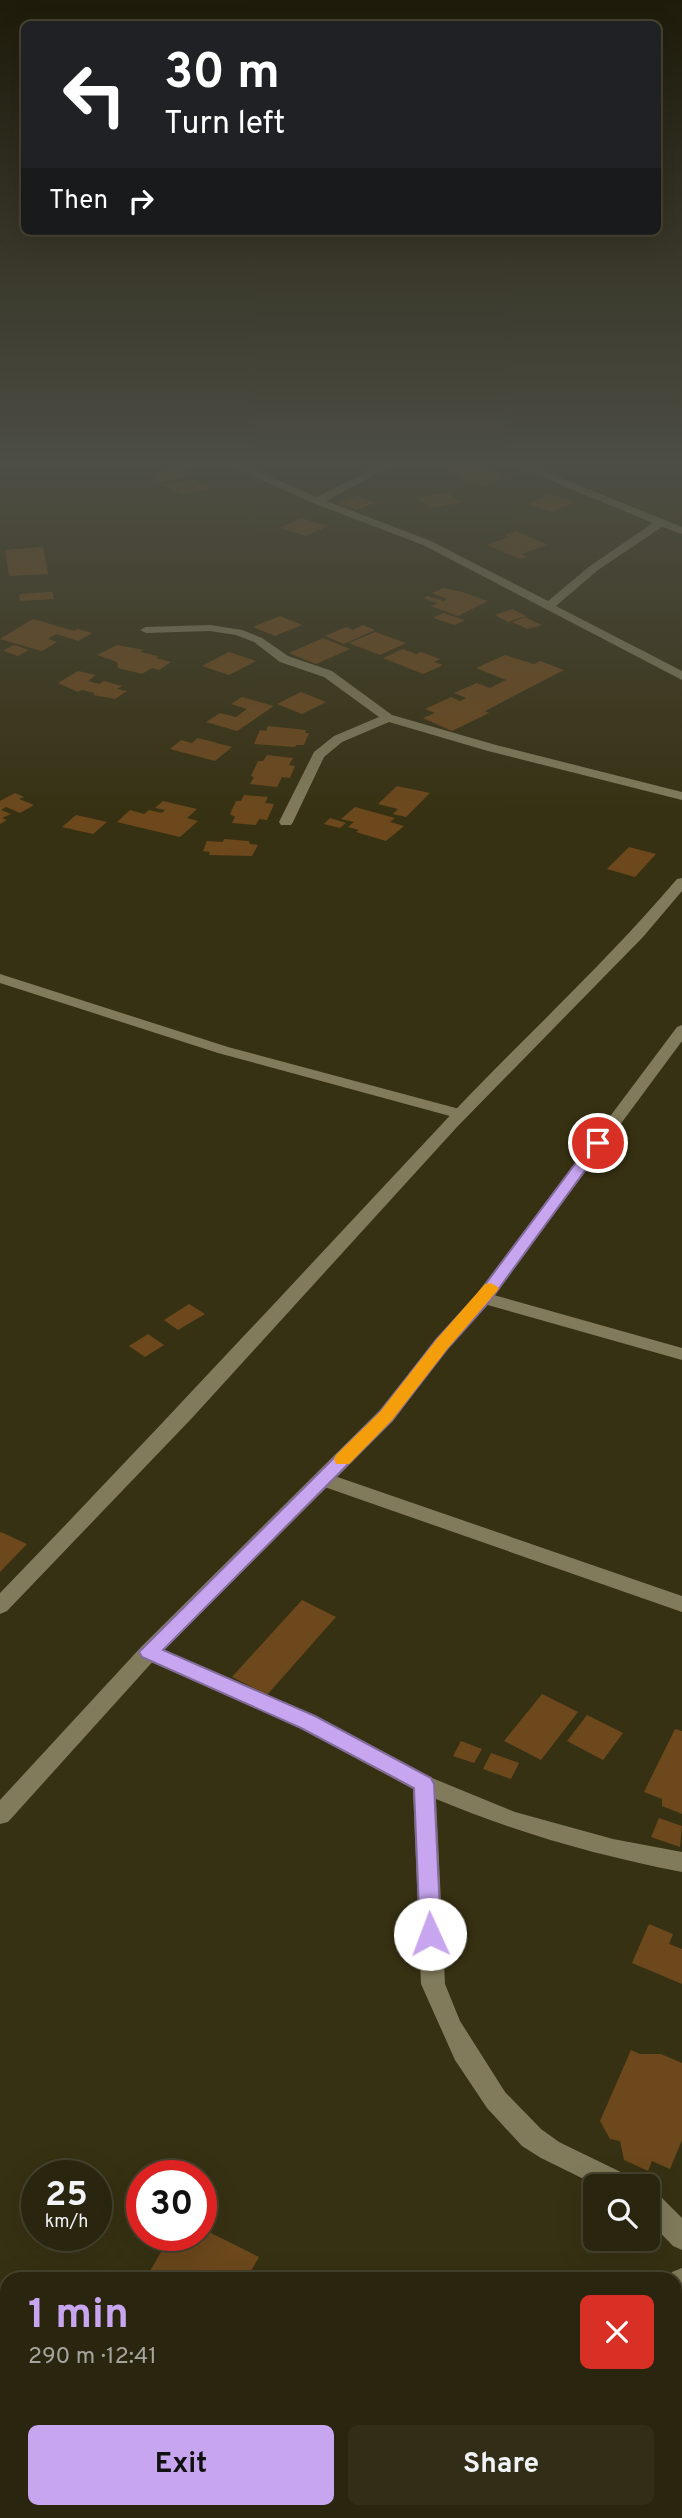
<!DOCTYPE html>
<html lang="en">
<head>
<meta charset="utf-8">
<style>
  :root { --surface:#29250e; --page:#312d17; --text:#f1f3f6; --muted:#a5a59e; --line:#45422e; --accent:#c7a6ef }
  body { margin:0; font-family:Overpass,sans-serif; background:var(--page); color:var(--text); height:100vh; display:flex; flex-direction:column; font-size:26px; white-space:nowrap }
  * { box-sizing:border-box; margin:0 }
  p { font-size:23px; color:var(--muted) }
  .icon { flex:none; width:38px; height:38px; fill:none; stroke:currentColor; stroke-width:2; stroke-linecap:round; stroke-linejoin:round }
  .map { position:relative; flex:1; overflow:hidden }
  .details { position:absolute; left:0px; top:2272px; width:682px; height:247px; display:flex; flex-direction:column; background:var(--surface); border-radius:21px 21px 0 0; box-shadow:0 7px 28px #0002,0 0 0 2px var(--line) }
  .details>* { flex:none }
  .banner { position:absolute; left:21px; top:21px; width:640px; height:214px; border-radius:10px; box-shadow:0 7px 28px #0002,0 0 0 2px var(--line); background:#202124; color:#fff; overflow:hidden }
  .buttons { position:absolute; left:583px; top:2174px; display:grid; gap:14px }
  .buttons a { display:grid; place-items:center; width:77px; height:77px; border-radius:10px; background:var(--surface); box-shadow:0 7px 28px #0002,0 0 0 2px var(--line); font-size:35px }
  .speed { position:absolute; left:21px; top:2160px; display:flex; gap:14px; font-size:35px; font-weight:700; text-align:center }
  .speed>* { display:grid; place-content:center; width:91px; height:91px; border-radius:50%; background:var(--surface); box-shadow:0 7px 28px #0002,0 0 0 2px var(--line); line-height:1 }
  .speed small { font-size:18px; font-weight:400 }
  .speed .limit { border:10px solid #d22; background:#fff; color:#111 }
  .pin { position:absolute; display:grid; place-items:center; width:60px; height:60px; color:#fff; margin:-30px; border:4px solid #fff; border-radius:50%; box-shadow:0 2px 7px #0007 }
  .me { position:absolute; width:77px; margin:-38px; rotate:358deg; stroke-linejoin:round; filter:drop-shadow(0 0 5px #0008) }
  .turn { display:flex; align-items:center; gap:24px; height:147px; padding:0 28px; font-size:32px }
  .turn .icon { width:91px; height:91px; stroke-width:2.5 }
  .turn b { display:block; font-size:49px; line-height:60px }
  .then { display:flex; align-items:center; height:66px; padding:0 28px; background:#0003; gap:14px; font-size:26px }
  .round { display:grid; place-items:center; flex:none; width:74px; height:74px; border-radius:10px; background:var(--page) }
  .head { display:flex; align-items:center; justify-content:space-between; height:119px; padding:0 28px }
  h1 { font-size:42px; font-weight:700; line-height:52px; color:var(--accent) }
  .action { display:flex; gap:14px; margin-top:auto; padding:14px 28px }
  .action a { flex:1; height:80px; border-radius:10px; background:var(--accent); color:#111; font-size:28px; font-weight:700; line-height:80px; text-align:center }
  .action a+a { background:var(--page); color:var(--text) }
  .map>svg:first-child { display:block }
  .building { fill:#6c481c }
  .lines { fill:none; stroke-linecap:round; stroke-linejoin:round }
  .minor { fill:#817b5b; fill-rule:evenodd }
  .tertiary { fill:#817b5b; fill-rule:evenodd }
  .route { fill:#c7a6ef; stroke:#816c9b; stroke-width:2 }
  .slow { fill:#f59e0b }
</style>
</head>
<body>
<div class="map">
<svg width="682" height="2518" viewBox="0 0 682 2518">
  <rect width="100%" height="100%" fill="#373113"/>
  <g class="building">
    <path d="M460,463h10l37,14 -24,9 -42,-16z"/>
    <path d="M180,466l14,8 -33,8 -14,-7z"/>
    <path d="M193,479l16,9 -28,7 -17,-10z"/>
    <path d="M447,493l14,9 -29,6 -14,-10z"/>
    <path d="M549,494l25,8 -21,10 -25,-8z"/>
    <path d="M358,496l17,7 -19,7 -17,-8z"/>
    <path d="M301,518l27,8 -22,10 -26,-8z"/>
    <path d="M516,531l32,14 -27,9 7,3 -8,2 -33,-14 22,-8 -5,-2z"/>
    <path d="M43,547l5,27 -39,2 -4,-26z"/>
    <path d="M443,588l20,4 25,9 -30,15 -27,-10 7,-3 -15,-5 5,-2 15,5 4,-2 -15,-6z"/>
    <path d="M49,592h4l1,7 -34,2 -1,-6 2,-1z"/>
    <path d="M512,609l14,7 -18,6 -13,-7z"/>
    <path d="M443,613l22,7 -10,5 -22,-7z"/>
    <path d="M280,616l22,9 -27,11 -22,-9z"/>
    <path d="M525,617l17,8 -14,4 -16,-7z"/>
    <path d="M33,619l41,12 4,-2 14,4 -14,8 -22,-7 -8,5 9,3 -15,9 -42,-12z"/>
    <path d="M363,625l12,5 -31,14 -19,-8 21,-9 7,3z"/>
    <path d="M375,632l31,11 -26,12 -31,-12z"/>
    <path d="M323,638l27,11 -34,15 -27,-11z"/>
    <path d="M14,645l15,5 -11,6 -15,-5z"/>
    <path d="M117,645l27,5 -4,2 18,4 -2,2 15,4 -12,8 -7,-2 -10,6 -24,-6 -1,-6 -20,-7z"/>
    <path d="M403,649l13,5 5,-2 19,7 -6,3 9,3 -20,9 -40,-16z"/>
    <path d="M229,652l27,9 -27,14 -27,-9z"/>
    <path d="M505,655l29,9 6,-3 24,9 -79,41 4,2 -37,18 -29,-13 12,-5 -10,-4 26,-12 9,4 6,-3 -12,-5 23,-10 13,5 16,-8 -30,-12z"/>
    <path d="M78,671l18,4 -8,6 11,3 5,-3 18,5 -5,3 10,2 -12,8 -22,-4 2,-2 -13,-3 -4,2 -20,-9z"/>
    <path d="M301,692l25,10 -24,12 -25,-10z"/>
    <path d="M242,697l32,9 -37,25 -31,-9 14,-9 16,4 11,-8 -16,-5z"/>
    <path d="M268,726l38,4 -1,3h4l-5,12h-8l-1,2 -41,-3 6,-14 6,1z"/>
    <path d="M198,738l34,9 -17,14 -45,-12 11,-9 11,3z"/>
    <path d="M267,755l26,3 -4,7 6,1 -5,12 -8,-1 -5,10 -27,-3 4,-7 -3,-1 7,-15h5z"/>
    <path d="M397,786l33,7 -24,24 -13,-3 5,-5 -20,-5z"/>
    <path d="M15,793l9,4 -5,2 15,6 -14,8 -14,-6 -5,3 10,4 -9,4 5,2 -7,4v-23z"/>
    <path d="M244,795l24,2 -3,6 9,1 -7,16 -8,-1 -3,6 -24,-2 3,-6 -5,-3 6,-13h5z"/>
    <path d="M163,801l34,8 -10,9 11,3 -18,16 -63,-15 13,-12 14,4 5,-4 13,3 3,-3 -10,-2z"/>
    <path d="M355,807l40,11 -5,4 14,4 -18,15 -30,-9 3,-2 -11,-3 6,-5 -13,-3z"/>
    <path d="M76,815l31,7 -14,12 -31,-7z"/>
    <path d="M330,818l16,5 -6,5 -16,-4z"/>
    <path d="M224,839l25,2 1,3 8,1 -6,11 -43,-1 1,-3 -7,-1 4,-10 16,1z"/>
    <path d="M629,847l27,7 -21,23 -28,-8z"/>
    <path d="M189,1304l16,10 -27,16 -14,-10z"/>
    <path d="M148,1334l16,11 -19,12 -16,-11z"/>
    <path d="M1,1532l26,12 -27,28v-39z"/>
    <path d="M302,1600l34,17 -69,78 -35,-18z"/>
    <path d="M542,1694l36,18 -37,48 -37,-19z"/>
    <path d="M587,1715l36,18 -20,27 -36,-19z"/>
    <path d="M675,1729l7,2v83l-20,-8v-7l-18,-7z"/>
    <path d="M461,1741l21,8 -8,14 -21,-7z"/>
    <path d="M491,1753l28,10 -8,16 -28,-10z"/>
    <path d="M659,1818l23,8 -2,21 -29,-10z"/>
    <path d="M649,1924l24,10 -4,10 13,5v35l-50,-21z"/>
    <path d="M631,2050l9,4h21l21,9v77l-12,29 -18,-8 -4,10 -24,-11 -4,-19 -10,-2 -10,-18z"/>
    <path d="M201,2228l58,29 -12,21h-101l18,-31 -21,-10 2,-2h56z"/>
  </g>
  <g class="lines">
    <g class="minor">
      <path d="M224,463h14l79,34 67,-34h13l-71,38 105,40 117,60 42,-35 63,-43 -145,-60h15l159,64v7l-20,-7 -64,43 -42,36 126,65v9l-259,-135 -110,-42z"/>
      <path d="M210,625l32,5 20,8 26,18 44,15 60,44 104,30 186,47v8l-194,-49 -99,-29 -47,20 -18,15 -31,65 -2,3h-10l-2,-3 35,-70 20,-16 45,-19 -55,-40 -44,-15 -26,-20 -18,-7 -26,-4 -64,2 -6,-3 6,-3z"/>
      <path d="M0,974l228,73 239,64 2,3 -8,5 -243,-66 -218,-70z"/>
      <path d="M483,1292l199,56v12l-205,-58 -3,-4 3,-4z"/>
      <path d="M323,1472l359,124v16l-366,-128 -3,-5 3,-5z"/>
      <path d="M149,1644l167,72 116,62 83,34 98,27 69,13v20c-87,-17 -164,-39 -246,-73l9,185 15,37 45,71 36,37 18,13 72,35 4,9h-37l-57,-28 -19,-12 -35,-38 -32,-48 -34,-76 -8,-195 -113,-61 -158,-70 -4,-6 4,-6z"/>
      <path d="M648,2190l9,3 25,25v32l-9,-4 -25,-26z"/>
      <path d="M682,2268v38l-6,2v-30h-7l3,-6z"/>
      <path d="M561,2511h30l-3,7h-30z"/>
    </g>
    <g class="tertiary">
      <path d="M682,878v13l-39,46 -186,190 -265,291 -185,193 -7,3v-21c150,-155 296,-313 443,-470 77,-82 161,-158 234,-244z"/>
      <path d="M682,1025v16l-193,261 -41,46 -55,73 -237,237 -148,164 -8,2v-24l142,-154 237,-235 57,-71 41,-46 200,-267z"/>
    </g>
  </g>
  <linearGradient id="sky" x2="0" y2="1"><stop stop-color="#1e1b0a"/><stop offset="0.57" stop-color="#4d4e44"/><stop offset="1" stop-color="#4d4e44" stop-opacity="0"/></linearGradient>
  <rect width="682" height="816" fill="url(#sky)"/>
  <path class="route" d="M598,1139l5,1 3,3 -3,3 -114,156 -41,46 -56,72 -229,230 152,66 116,62 3,6 7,150 -3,7 -8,3 -7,-3 -3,-7 -6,-146 -113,-60 -159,-71 -3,-5 241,-240 56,-72 42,-46 115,-154z"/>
  <path class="slow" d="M491,1283l8,5 -2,3 -49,57 -56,72 -43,44h-13l-2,-5 2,-4 44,-43 56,-72 49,-56z"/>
</svg>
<div class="buttons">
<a><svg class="icon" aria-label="search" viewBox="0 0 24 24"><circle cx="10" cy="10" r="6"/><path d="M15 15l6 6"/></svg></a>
</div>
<div class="speed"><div>25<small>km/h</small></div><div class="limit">30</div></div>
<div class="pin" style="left:598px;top:1143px;background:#d93025"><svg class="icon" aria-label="arrive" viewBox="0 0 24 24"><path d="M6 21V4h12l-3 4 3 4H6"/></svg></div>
<svg class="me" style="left:430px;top:1934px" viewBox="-20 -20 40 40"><circle r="19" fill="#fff"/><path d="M0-13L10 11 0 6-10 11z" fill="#c7a6ef"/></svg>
<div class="banner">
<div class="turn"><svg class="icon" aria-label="left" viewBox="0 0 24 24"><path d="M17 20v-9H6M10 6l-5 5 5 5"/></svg><div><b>30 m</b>Turn left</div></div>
<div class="then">Then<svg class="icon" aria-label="right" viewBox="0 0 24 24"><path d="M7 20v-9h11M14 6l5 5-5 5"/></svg></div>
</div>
<section class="details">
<div class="head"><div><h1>1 min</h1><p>290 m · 12:41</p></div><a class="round" style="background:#d93025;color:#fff"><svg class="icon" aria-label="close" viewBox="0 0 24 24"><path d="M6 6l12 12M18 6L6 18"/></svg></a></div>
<div class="action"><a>Exit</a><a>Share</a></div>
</section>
</div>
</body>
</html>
